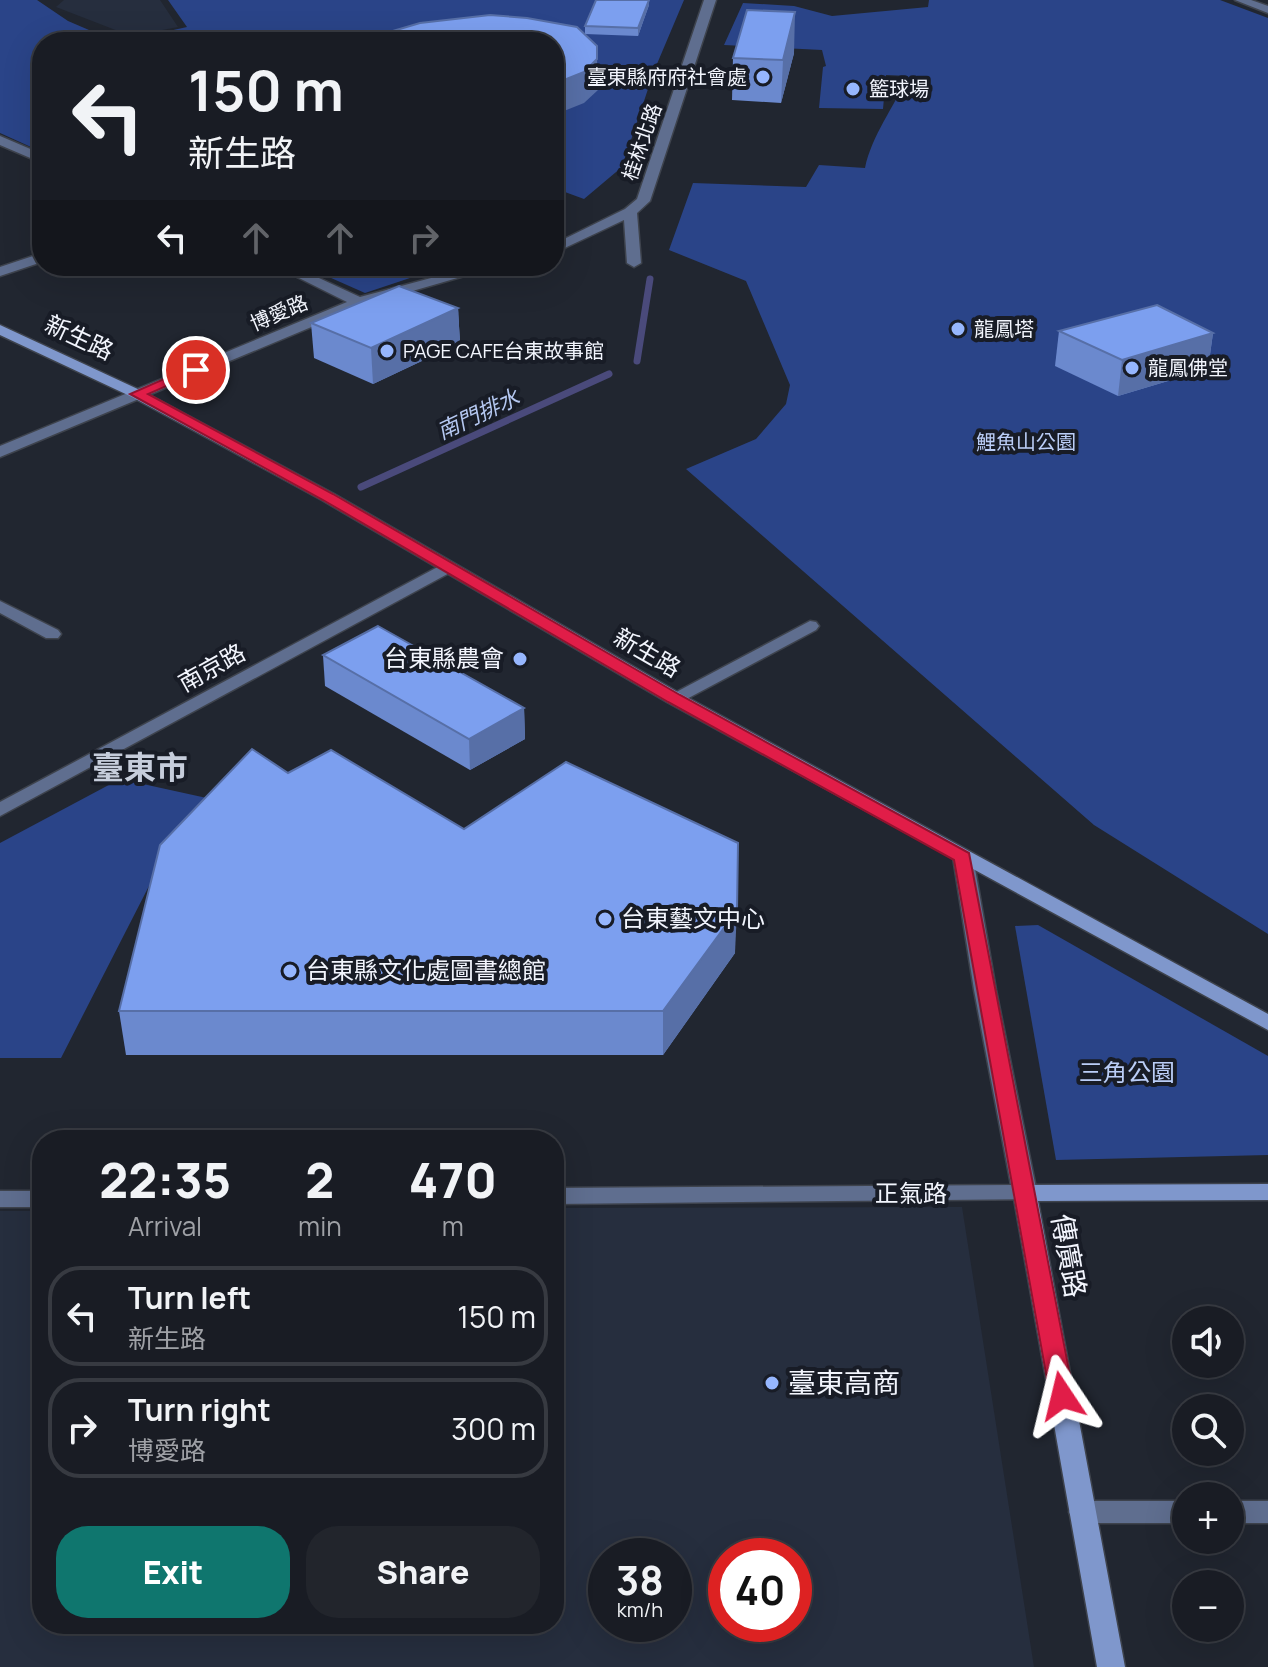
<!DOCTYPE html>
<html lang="en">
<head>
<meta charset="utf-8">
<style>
  :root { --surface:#191c24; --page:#22252c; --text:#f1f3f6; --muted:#9fa1a6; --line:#373a41; --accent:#0f766e }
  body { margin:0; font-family:Manrope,"Noto Sans TC",sans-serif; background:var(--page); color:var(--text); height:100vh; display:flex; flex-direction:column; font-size:30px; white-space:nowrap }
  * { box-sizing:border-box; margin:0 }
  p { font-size:26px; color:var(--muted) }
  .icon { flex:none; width:44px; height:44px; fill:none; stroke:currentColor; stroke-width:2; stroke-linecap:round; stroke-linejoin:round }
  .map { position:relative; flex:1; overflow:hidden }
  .details { position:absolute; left:32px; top:1130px; width:532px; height:504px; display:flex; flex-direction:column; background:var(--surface); border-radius:32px; box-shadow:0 8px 32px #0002,0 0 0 2px var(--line) }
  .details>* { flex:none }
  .guide { position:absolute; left:32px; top:32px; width:532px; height:244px; border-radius:32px; box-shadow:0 8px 32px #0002,0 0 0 2px var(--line); background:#191c24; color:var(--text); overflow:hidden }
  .controls { position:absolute; left:1172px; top:1306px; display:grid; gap:16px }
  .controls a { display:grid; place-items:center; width:72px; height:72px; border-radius:50%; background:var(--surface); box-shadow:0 8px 32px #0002,0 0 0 2px var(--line); font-size:40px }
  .speed { position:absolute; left:588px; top:1538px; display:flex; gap:16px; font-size:40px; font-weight:700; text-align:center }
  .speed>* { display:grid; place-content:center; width:104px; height:104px; border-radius:50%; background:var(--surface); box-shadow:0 8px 32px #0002,0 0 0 2px var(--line); line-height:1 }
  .speed small { font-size:20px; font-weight:400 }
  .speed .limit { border:12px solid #d22; background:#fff; color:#111 }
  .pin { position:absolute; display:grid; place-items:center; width:68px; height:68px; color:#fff; margin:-34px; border:4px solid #fff; border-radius:50%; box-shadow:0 2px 8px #0007 }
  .me { position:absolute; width:88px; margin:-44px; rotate:350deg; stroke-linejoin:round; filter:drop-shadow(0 0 6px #0008) }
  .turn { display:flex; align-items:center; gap:28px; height:168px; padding:0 24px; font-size:36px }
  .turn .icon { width:104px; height:104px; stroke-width:2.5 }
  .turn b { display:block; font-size:56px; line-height:68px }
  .lanes { display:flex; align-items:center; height:76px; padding:0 24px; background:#0003; justify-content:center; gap:40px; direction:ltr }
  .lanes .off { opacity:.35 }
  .eta { display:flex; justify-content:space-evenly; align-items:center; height:136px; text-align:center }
  .eta b { font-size:48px; font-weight:800; line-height:56px }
  .primary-button { display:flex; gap:16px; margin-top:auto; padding:16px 24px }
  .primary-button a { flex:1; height:92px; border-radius:32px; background:var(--accent); color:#fff; font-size:32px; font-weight:800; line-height:92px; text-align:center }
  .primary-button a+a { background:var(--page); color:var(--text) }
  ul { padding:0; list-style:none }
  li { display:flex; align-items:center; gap:24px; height:100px; margin:0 16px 12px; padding:0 8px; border:4px solid var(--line); border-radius:32px }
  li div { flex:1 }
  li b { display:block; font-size:30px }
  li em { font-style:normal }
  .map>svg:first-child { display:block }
  .built { fill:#262e3e; fill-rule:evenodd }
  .green { fill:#2a4488 }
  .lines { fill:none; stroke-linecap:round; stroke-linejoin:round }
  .stream { stroke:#4a4a7b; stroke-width:7 }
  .street-casing { stroke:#3e434d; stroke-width:3 }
  .secondary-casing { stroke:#3e434d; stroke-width:3 }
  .street { fill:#5f6e8f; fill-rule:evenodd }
  .secondary { fill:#7f97cc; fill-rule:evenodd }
  .wall { fill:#6b89ce }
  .shaded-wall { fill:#576fa7 }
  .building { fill:#7c9fef; stroke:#576fa7; stroke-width:2 }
  .route { fill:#e11d48; stroke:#92132f; stroke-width:2 }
  .poi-dot { fill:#96b6fd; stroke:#181c26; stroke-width:3 }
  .labels { text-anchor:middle; stroke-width:8; stroke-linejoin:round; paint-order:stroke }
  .far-poi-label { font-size:20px; fill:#f2f5fd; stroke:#181c26; text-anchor:start }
  .far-street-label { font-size:20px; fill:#f2f5fd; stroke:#181c26 }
  .far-park-label { font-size:20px; fill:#bbcef7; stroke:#181c26 }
  .far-water-label { font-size:22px; font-style:italic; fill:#b5c8f1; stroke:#181c26 }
  .street-label { font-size:24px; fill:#f2f5fd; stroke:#181c26 }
  .poi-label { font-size:24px; fill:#f2f5fd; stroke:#181c26; text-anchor:start }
  .park-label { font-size:24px; fill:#bbcef7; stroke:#181c26 }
  .near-street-label { font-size:28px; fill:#f2f5fd; stroke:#181c26 }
  .near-poi-label { font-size:28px; fill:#f2f5fd; stroke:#181c26; text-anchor:start }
  .district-label { font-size:32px; font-weight:bold; fill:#c6cddb; stroke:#181c26 }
</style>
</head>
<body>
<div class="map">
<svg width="1268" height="1667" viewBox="0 0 1268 1667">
  <rect width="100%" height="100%" fill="#212630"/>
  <g class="built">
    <path d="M64,0h96l18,27 -47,9 -75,-29z"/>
    <path d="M962,1207l72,460h-1034v-456h42v413h512v-416zM606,1556h68v68h-68zM726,1556h68v68h-68z"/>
  </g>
  <g class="green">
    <path d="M0,0h37l31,21 49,21h-75v110l-42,-19z"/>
    <path d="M168,0h516l-30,71 -32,96 -38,32 -30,-11v-146h-409l-8,-4 50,-11z"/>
    <path d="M929,0h291l48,18v916l-174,-109 -408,-356 70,-30 30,-35 4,-19 -44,-104 -77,-31 24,-67 113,4 13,-22 46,3c7,-33 29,-61 43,-92l-22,-1 -3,34 -64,-1 4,-41 3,-1 -4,-16 -98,-5 19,-42 51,3 38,10 96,-9z"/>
    <path d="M304,266h142l-81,27z"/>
    <path d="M120,779l105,23 -76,84 -88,172h-61v-215z"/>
    <path d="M1038,925l230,131v99l-212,5 -41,-234z"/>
  </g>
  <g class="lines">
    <g class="stream">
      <path d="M637,361l13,-82"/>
      <path d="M361,487l248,-113"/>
    </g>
    <defs>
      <g id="street">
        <path d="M704,0h12l-66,201 -13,12 4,50 -7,4 -7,-4 -3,-43 -70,33v-9l71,-35 12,-10z"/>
        <path d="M1235,0h16l17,6v7z"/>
        <path d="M0,136l42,18v9l-42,-18z"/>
        <path d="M42,253v9l-42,14v-9z"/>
        <path d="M275,266h18l67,31 116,-31h23l-135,39 -364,152v-11l347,-144z"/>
        <path d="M447,562l9,5 -3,4 -453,245v-14z"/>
        <path d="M0,601l58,29 3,4 -3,4h-12l-46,-25z"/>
        <path d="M810,621l6,1 3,4 -3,4 -135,72 -7,2 -9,-6z"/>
        <path d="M963,851l10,6 23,133 41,203 -4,6 -479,5v-16l457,-3 -37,-195 -21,-133z"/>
        <rect x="0" y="1191" width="42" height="16"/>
        <path d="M1083,1501h103v22h-103l-10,-3 -4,-8 4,-8z"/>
        <rect x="1230" y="1501" width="38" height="22"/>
      </g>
      <g id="secondary">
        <path d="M0,325l142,66 192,103 347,200 587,320v16l-601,-328 -345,-202 -190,-103 -132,-62z"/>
        <path d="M1268,1184v16l-230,1 87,466h-28l-84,-474 4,-6 8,-2z"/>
      </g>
    </defs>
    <use href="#street" class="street-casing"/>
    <use href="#secondary" class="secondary-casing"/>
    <use href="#street" class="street"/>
    <use href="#secondary" class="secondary"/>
  </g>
  <g class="wall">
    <path d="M596,0h53v5l-11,31 -53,-2v-8z"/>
    <path d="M794,53l-13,50 -49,-3 1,-42z"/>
    <path d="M458,308l2,35 -87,41 -59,-26 -3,-35z"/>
    <path d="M1059,331l154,2 -5,36 -90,27 -63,-30z"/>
    <path d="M323,655l201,53 1,31 -55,31 -145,-84z"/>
    <path d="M288,773l176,56 271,124 -72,102h-537l-7,-44z"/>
  </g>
  <g class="shaded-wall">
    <path d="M649,0v5l-11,31v-8z"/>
    <path d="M795,12l-1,41 -13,50 2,-43z"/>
    <path d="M597,59l1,31 -14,13 -30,12v-31z"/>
    <path d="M458,308l2,35 -87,41 -2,-36z"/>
    <path d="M1213,333l-5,36 -90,27 4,-36z"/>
    <path d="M524,708l1,31 -55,31 -1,-31z"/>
    <path d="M737,910l-2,43 -72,102v-44z"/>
  </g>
  <g class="building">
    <path d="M596,0h53l-11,28 -53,-2z"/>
    <path d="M747,10l48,2 -12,48 -50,-2z"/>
    <path d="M490,15l37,3 50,9 20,19v13l-13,13 -30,12v-42h-179l18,-11 27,-8z"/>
    <path d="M399,286l59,22 -87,40 -60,-25z"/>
    <path d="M1157,305l56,28 -91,27 -63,-29z"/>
    <path d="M378,626l146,82 -55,31 -146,-84z"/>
    <path d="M252,749l36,24 43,-23 133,79 102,-67 172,81 -1,67 -74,101h-544l41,-166z"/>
  </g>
  <path class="route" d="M191,367l12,3 -55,24 185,100 347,201 289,158 105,543 -3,6 -9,3 -8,-3 -4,-6 -96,-536 -286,-158 -345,-202 -193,-106z"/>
  <g class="poi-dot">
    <circle cx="763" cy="77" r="8"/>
    <circle cx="853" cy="89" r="8"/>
    <circle cx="958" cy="329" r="8"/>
    <circle cx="387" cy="351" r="8"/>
    <circle cx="1132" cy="368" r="8"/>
    <circle cx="520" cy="659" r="8"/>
    <circle cx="605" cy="919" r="8"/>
    <circle cx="290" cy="971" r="8"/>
    <circle cx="772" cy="1383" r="8"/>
  </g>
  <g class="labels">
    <g class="far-poi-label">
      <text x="747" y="84" text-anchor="end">臺東縣府府社會處</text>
      <text x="869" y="96">籃球場</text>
      <text x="974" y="336">龍鳳塔</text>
      <text x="403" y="358">PAGE CAFE台東故事館</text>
      <text x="1148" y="375">龍鳳佛堂</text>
    </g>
    <g class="far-street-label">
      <text transform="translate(642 142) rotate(-71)" y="7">桂林北路</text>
      <text transform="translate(279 313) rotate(-23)" y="7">博愛路</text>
    </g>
    <g class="far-park-label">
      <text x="1026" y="449">鯉魚山公園</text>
    </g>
    <g class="far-water-label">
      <text transform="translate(478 414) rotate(-25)" y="8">南門排水</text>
    </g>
    <g class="street-label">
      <text transform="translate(79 338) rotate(25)" y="8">新生路</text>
      <text transform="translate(647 653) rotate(30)" y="8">新生路</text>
      <text transform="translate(212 668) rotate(-29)" y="8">南京路</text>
      <text x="911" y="1202">正氣路</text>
    </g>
    <g class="poi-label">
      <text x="504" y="667" text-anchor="end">台東縣農會</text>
      <text x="621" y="927">台東藝文中心</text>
      <text x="306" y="979">台東縣文化處圖書總館</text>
    </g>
    <g class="park-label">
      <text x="1127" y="1081">三角公園</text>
    </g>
    <g class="near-street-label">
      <text transform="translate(1069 1256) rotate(80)" y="10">傳廣路</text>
    </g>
    <g class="near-poi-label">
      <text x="788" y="1393">臺東高商</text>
    </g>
    <g class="district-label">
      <text x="140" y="779">臺東市</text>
    </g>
  </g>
</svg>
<div class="controls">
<a><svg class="icon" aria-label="sound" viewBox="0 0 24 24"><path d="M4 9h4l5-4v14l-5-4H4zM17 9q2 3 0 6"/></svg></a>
<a><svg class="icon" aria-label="search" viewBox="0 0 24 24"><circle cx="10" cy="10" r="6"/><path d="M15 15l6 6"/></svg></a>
<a>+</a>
<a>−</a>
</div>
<div class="speed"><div>38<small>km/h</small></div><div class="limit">40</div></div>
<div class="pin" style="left:196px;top:370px;background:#d93025"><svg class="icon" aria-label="arrive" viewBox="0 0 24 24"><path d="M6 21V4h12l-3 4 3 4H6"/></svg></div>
<svg class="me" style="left:1062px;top:1396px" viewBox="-20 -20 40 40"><path d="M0-17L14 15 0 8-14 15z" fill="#e11d48" stroke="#fff" stroke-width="4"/></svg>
<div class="guide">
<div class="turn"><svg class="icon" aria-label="left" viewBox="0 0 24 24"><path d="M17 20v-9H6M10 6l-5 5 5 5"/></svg><div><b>150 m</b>新生路</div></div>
<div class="lanes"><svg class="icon" aria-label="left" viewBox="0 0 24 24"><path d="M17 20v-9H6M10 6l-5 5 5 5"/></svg><svg class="icon off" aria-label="ahead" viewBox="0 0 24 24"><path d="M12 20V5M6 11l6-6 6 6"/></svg><svg class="icon off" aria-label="ahead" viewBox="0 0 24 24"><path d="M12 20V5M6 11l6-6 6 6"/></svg><svg class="icon off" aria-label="right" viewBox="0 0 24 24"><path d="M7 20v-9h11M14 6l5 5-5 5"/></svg></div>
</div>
<section class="details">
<div class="eta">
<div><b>22:35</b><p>Arrival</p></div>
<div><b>2</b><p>min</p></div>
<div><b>470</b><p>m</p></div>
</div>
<ul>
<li><svg class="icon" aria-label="left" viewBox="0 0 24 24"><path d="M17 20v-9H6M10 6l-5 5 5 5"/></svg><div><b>Turn left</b><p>新生路</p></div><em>150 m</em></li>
<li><svg class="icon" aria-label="right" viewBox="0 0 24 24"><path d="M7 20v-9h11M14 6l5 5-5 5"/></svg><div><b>Turn right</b><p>博愛路</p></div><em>300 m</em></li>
</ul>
<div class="primary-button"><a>Exit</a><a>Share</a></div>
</section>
</div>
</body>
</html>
